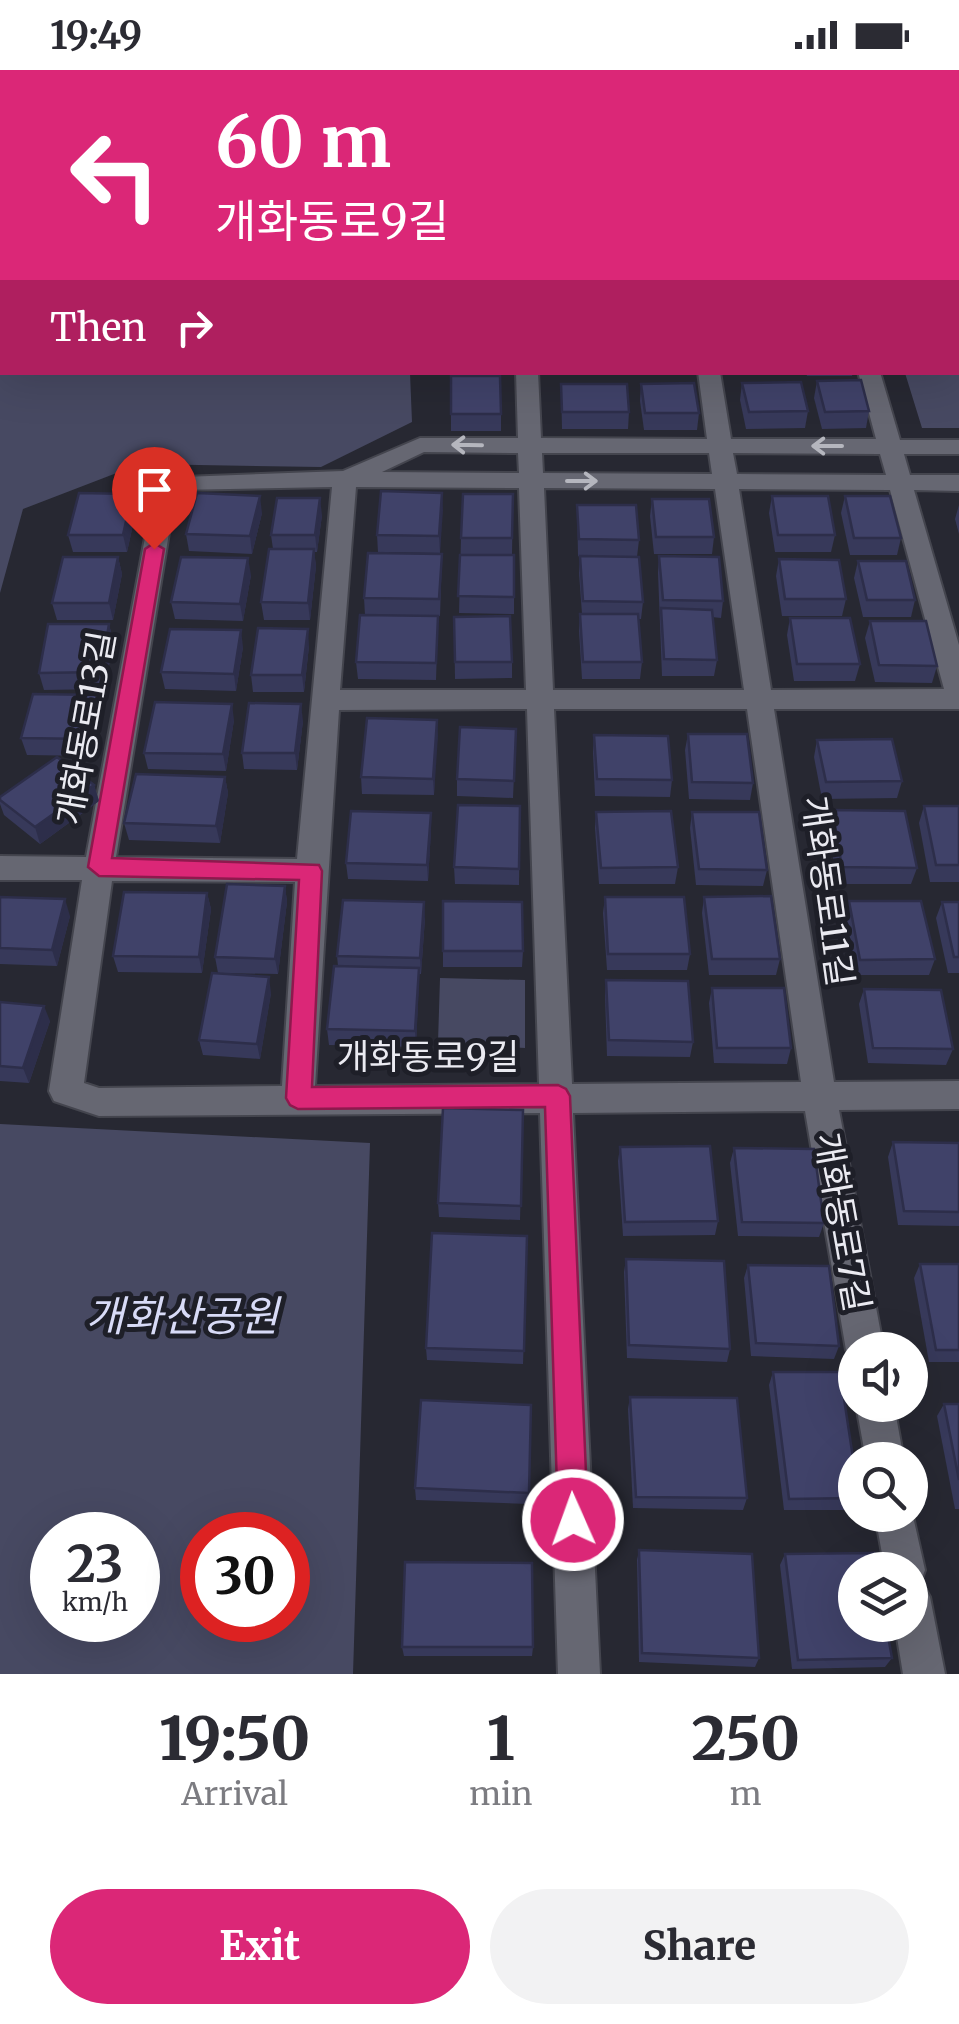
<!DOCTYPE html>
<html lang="en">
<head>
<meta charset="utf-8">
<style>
  :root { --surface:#fff; --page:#f2f2f3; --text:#2b2b33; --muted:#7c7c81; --accent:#db2777 }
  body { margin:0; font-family:Merriweather,"Noto Sans KR",serif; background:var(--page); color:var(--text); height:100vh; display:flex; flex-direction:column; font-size:38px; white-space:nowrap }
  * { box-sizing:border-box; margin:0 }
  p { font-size:32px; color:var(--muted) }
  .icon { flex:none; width:55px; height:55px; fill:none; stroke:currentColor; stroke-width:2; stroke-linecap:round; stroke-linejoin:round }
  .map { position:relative; height:1604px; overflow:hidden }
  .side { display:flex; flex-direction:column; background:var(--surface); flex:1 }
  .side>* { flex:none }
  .hud { position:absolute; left:0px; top:0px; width:960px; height:305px; box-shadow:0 10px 40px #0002; background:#db2777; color:#fff; overflow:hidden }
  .buttons { position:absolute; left:838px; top:1262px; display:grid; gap:20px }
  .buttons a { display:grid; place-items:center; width:90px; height:90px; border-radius:50%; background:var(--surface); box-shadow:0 10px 40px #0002; font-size:50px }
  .speed { position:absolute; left:30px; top:1442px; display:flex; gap:20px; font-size:50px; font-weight:700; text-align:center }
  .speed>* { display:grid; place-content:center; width:130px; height:130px; border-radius:50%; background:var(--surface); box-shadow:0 10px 40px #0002; line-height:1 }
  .speed small { font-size:25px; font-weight:400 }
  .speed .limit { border:15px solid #d22; background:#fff; color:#111 }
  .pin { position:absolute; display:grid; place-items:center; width:85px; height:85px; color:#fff; margin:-102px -42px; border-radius:50% 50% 50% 0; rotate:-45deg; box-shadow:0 0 10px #0007 }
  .pin .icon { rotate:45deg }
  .me { position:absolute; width:110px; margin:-55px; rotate:358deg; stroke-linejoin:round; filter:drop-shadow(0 0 8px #0008) }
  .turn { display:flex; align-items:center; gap:35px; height:210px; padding:0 50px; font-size:45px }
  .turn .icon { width:130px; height:130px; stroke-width:2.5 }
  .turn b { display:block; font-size:70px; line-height:85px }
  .then { display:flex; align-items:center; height:95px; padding:0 50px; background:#0003; gap:20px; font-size:38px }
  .eta { display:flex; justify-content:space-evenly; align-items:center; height:170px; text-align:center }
  .eta b { font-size:60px; font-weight:800; line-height:70px }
  .primary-button { display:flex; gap:20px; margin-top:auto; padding:20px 50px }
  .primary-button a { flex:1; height:115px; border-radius:60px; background:var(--accent); color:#fff; font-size:40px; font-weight:800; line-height:115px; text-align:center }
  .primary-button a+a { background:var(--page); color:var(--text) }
  .status { display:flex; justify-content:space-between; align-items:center; height:70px; padding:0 50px; background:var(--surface); direction:ltr }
  .status svg { height:28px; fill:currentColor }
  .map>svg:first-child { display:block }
  .green { fill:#474962; fill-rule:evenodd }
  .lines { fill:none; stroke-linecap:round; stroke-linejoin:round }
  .street-casing { stroke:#44454e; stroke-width:4 }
  .street { fill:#666772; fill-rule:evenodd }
  .wall { fill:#37395a }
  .shaded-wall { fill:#2d2e4a }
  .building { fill:#404269; stroke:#2d2e4a; stroke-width:2.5 }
  .oneway { stroke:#b5b6be }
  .route { fill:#db2777; stroke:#8e194d; stroke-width:2.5 }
  .labels { text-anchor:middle; stroke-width:10; stroke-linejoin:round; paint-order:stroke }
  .street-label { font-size:35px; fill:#eaeaf1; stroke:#1e1f28 }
  .near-park-label { font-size:42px; font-style:italic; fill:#d8dbf7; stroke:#1e1f28 }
</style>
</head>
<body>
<div class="status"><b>19:49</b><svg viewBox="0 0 49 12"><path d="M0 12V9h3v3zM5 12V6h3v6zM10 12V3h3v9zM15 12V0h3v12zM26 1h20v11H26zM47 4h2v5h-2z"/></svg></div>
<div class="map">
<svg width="959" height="1604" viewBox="0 0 959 1604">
  <rect width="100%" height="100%" fill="#272832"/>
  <g class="green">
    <path d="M0,0h638v2h-636v300l408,1 2,49 -91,45 -181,-3 -117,45 -23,84z"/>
    <path d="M959,281v77h-37l-17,-55 53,-1z"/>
    <path d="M440,908l85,2v68l-87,-5z"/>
    <path d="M0,1054l370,19 -17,531h-353zM52,1465h86v85h-86zM202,1465h86v85h-86z"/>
  </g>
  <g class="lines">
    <defs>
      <g id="street">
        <rect x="653" y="0" width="18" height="2"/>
        <path d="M775,0h18l1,2h-18z"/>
        <rect x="958" y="60" width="1" height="12"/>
        <path d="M516,302h22l3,66 166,1 -9,-67h22l11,67h145l-18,-67h22l20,68h59v14h-55l6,21h49v16l-45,-1 45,155v64h-185l60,373 125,-1v28l-120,1 45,240h-29v14l-9,-14 -41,-239 -232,2 27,561h-42l-18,-561 -441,3 -45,-15 -5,-10 33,-211h-82v-24l86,1 70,-379 187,-7 77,-33h98zM424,382l94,1 1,20 -137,-1zM542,383h167l3,21 -169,-1zM733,383l147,1 6,21 -149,-1zM332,417l-35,372 -181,-2 60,-367zM356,417l163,1 7,202h-186zM544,418l171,1 29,201h-191zM739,419l151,1 54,199 -173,1zM527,639l12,375 -224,2 24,-376zM554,639h193l54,373 -229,2zM112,811l183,1 -13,204 -183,2 -15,-5z"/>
        <path d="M856,1335h38l10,55h-38z"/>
        <path d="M910,1433l15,67 -4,11 9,16 15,77h-42l-8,-49h15v-55h-25l-10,-55h35z"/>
      </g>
    </defs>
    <use href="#street" class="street-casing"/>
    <use href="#street" class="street"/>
  </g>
  <g class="wall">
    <path d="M958,105l1,5v102h-1z"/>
    <path d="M559,302h62v2z"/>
    <rect x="637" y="302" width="55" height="2"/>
    <path d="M732,302h61v2l-60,1z"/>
    <path d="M806,302h47l-1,4h-45z"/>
    <path d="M451,306l50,38v17h-50z"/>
    <path d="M817,311l52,30 -3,17 -44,1 -8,-31z"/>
    <path d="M742,313l66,28 -3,17 -59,1 -6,-29z"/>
    <path d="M561,314l68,28 -1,17h-66z"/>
    <path d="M641,314l58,29 -2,17h-53l-4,-29z"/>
    <path d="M442,423l-2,60 -62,-1 -1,-17z"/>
    <path d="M513,424l-1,61h2v59l-55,-1 2,-75z"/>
    <path d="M772,426l63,39 -4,17h-56l-6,-39z"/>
    <path d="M845,426l56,42 -4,17h-47l-9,-42z"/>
    <path d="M652,429l62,38 -2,17h-58l-4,-38z"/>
    <path d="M577,435l62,35 -2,17 6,45 -2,17h-3l4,43 -2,17h-58l-3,-48 1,-17h2l-3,-41 1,-16 -2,-1z"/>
    <path d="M959,435v29l-4,-15z"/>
    <path d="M136,441l-9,41h-54l-5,-17z"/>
    <path d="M262,443l-10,41 -63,-3 -3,-17z"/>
    <path d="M322,445l-5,37h-3l2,14 -6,54h-46l-3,-18 12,-53 -2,-14z"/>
    <path d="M442,484l-2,62 -75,-1 -1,-17z"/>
    <path d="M659,486l64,45 -2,17 -9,-1 5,43 -3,16h-52l-4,-103z"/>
    <path d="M118,487l4,17 -9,46h-56l-5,-17z"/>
    <path d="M779,489l67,40 -4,17h-60l-6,-40z"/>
    <path d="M858,491l57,39 -4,17h-48l-9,-39z"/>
    <path d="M251,505l-8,46 -68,-2 -4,-17z"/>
    <path d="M438,546l-2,64 -78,-1 -2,-17z"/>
    <path d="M454,547l58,45v16l-57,1z"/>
    <path d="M790,548l70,46 -5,17h-61l-7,-46z"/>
    <path d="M870,551l67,45 -5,17 -57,-1 -10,-44z"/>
    <path d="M109,554l4,17 -8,48 -61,1 -5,-17z"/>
    <path d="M309,576l-5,46h-51l-2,-17z"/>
    <path d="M243,577l-7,44 -71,-2 -4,-17z"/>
    <path d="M97,625l4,17 -10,44 -64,-1 -6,-17z"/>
    <path d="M234,650l-8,51 -78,-2 -4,-16z"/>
    <path d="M437,650l-3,75 -72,-1 -1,-17z"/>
    <path d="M303,651l-6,49 -53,-1 -2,-16z"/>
    <path d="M516,659l-3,69 -56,-2v-17z"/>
    <path d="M688,664l65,49 -3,17 -61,-1 -4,-49z"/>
    <path d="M594,665l78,45 -2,17 -75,-1 -2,-44z"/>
    <path d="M817,670l85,41 -5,17 -75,1 -8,-42z"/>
    <path d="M225,707l3,16 -8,50 -91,-3 -5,-17z"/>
    <path d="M94,715l5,16 -59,43 -36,-29 -4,-11v-7z"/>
    <path d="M520,736l-1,79 -64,-1 -1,-17z"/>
    <path d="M924,736h35v76h-29l-11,-59z"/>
    <path d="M832,740l85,58 -6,16h-74l-9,-57z"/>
    <path d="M596,742l82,55 -3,17h-76l-4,-56z"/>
    <path d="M692,742l75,58 -4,16 -67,-1 -6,-57z"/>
    <path d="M431,743v17l-3,51 -80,-2 -2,-16z"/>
    <path d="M285,816l2,16 -9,72 -60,-1 -3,-16z"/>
    <path d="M207,823l4,16 -9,64 -84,-1 -5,-16z"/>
    <path d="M0,827l70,19 -13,50 -57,-2z"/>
    <path d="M605,827l85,57 -3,16h-80l-4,-57z"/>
    <path d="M704,827l76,62 -4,16h-67l-7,-62z"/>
    <path d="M849,831l86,58 -6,16h-74l-11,-58z"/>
    <path d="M942,832h17v71h-11l-12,-55z"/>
    <path d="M425,848l-4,56h-2l-3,73 -87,-2 -2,-16 11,-63 -1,-10z"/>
    <path d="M443,881h80l-1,16h-79z"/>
    <path d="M606,910l87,62 -3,15 -83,-1 -2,-60z"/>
    <path d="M712,918l79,60 -4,16 -73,-1 -5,-60z"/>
    <path d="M864,919l89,60 -7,16 -78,-2 -9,-59z"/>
    <path d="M271,923l-11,66 -57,-4 -4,-15z"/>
    <path d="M0,932l50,19 -21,62 -29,-2z"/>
    <path d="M523,1040l-3,110 -81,-3 -1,-14z"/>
    <path d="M893,1072l66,1v83l-61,-1 -10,-68z"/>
    <path d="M620,1077l98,74 -3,14 -92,1 -5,-75z"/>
    <path d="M734,1078l90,75 -5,14 -81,-1 -8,-73z"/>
    <path d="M527,1166l-4,128 -96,-4 -1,-12z"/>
    <path d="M626,1189l104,90 -3,13 -100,-4 -3,-86z"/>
    <path d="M920,1194h39v98h-30l-15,-84z"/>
    <path d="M748,1195l91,81 -5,13 -83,-3 -7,-78z"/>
    <path d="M773,1302l82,99v35l-2,4h-69l-15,-125z"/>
    <path d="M630,1327l117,101 -4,12 -110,-2 -5,-99z"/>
    <path d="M944,1334h15v105h-4l-18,-93z"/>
    <path d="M531,1335l-3,99 -112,-4 -1,-12z"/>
    <path d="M639,1480l120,108 -4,9 -116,-5 -2,-102z"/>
    <path d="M785,1484l107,104 -7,9 -93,2 -12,-104z"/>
    <path d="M402,1577h131l-1,9h-128z"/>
  </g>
  <g class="shaded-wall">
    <path d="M442,423l1,17 -3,43 -1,-17z"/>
    <path d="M132,424l4,17 -9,41 -4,-17z"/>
    <path d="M260,426l2,17 -10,41 -2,-18z"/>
    <path d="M320,428l2,17 -5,37 -2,-17z"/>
    <path d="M314,479l2,17 -6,54 -2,-17z"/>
    <path d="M118,487l4,17 -9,46 -4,-17z"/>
    <path d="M248,488l3,17 -8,46 -3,-17z"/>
    <path d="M109,554l4,17 -8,48 -4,-17z"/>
    <path d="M308,559l1,17 -5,46 -2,-17z"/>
    <path d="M241,560l2,17 -7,44 -2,-17z"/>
    <path d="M97,625l4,17 -10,44 -4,-17z"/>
    <path d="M232,634l2,16 -8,51 -3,-17z"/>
    <path d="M301,634l2,17 -6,49 -2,-17z"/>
    <path d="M437,650l1,16 -4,59 -1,-16z"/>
    <path d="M225,707l3,16 -8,50 -4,-17z"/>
    <path d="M94,715l5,16 -59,43 -5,-17z"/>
    <path d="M431,743v17l-3,51 -1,-16z"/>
    <path d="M285,816l2,16 -9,72 -3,-15z"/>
    <path d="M207,823l4,16 -9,64 -3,-16z"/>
    <path d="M65,829l5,17 -13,50 -5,-16z"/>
    <path d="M424,832l1,16 -4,56 -1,-16z"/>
    <path d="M419,898v16l-3,63 -1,-16z"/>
    <path d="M269,907l2,16 -11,66 -3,-15z"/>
    <path d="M44,936l6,15 -21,62 -6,-15z"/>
  </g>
  <g class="building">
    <path d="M689,0h39l1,2h-40z"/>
    <path d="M742,0h33v2h-32z"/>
    <path d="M826,0h45l1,2h-45z"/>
    <path d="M887,0h52l1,2h-52z"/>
    <path d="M958,105l1,5v36h-1z"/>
    <rect x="958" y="159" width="1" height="36"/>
    <path d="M451,306h49l1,38h-50z"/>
    <path d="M861,310l8,31 -44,1 -8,-31z"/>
    <path d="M801,312l7,29 -59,1 -7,-29z"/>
    <path d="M694,313l5,30h-54l-4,-29z"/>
    <path d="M561,314h66l2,28h-67z"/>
    <path d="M381,421l61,2 -3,43 -62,-1z"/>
    <path d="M79,423l53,1 -9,41h-55z"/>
    <path d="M197,423l63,3 -10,40 -64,-2z"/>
    <path d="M463,424h50l-1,44h-51z"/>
    <path d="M772,426h56l7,39h-57z"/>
    <path d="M845,426h45l11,42h-47z"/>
    <path d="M277,428h43l-5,37h-44z"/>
    <path d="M652,429h57l5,38h-58z"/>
    <path d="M577,435h59l3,35 -60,-1z"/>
    <path d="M269,479h45l-6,54 -47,-1z"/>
    <path d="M368,483l74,1 -3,45 -75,-1z"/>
    <path d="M460,485h54v42l-56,-1z"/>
    <path d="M580,486l59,1 4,45 -60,-1z"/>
    <path d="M659,486l60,1 4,44 -60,-1z"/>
    <path d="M63,487h55l-9,46h-57z"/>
    <path d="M181,487l67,1 -8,46 -69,-2z"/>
    <path d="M779,489l60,1 7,39h-61z"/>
    <path d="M858,491h48l9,39h-48z"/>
    <path d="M661,538l51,2 5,50 -53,-1z"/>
    <path d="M580,544h58l4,48h-59z"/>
    <path d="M360,545l78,1 -2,47 -80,-1z"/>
    <path d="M510,546l2,46h-57l-1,-45z"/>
    <path d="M790,548h60l10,46h-63z"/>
    <path d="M870,551h56l11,45 -58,-1z"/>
    <path d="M48,554h61l-8,48 -62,1z"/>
    <path d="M258,558l50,1 -6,46h-51z"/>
    <path d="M170,559l71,1 -7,44 -73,-2z"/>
    <path d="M33,624l64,1 -10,44 -66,-1z"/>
    <path d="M155,632l77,2 -9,50 -79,-1z"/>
    <path d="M249,633l52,1 -6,49h-53z"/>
    <path d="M367,648l70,2 -4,59 -72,-2z"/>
    <path d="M460,657l56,2 -2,52 -57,-2z"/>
    <path d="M688,664h59l6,49 -61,-1z"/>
    <path d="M594,665l74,1 4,44 -75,-1z"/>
    <path d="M892,669l10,42 -76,1 -9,-42z"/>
    <path d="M57,687l37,28 -59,42 -35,-27v-3z"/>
    <path d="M136,704l89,3 -9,49 -92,-3z"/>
    <path d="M458,735l62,1 -1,63 -65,-2z"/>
    <path d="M924,736h35v59h-23z"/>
    <path d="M832,740l73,1 12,57 -75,-1z"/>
    <path d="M351,741l80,2 -4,52 -81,-2z"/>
    <path d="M671,741l7,56 -77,1 -5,-56z"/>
    <path d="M692,742h67l8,58 -68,-1z"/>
    <path d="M227,814l58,2 -10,73 -60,-2z"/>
    <path d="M124,822l83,1 -8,64 -86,-1z"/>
    <path d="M771,826l9,63h-68l-8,-62z"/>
    <path d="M0,827l65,2 -13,51 -52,-2z"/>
    <path d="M605,827h79l6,57h-82z"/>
    <path d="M343,830l81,2 -4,56 -83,-2z"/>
    <path d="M443,831l79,1 1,49h-80z"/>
    <path d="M849,831h72l14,58 -75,1z"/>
    <path d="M942,832h17v55h-5z"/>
    <path d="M334,896l85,2 -4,63 -88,-2z"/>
    <path d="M212,903l57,4 -12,67 -58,-4z"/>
    <path d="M606,910l82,1 5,61 -84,-2z"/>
    <path d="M712,918h72l7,60h-74z"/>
    <path d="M864,919l77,1 12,59 -80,-1z"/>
    <path d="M0,932l44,4 -21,62 -23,-2z"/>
    <path d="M443,1038l80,2 -2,96 -83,-3z"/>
    <path d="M893,1072l66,1v69l-55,-1z"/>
    <path d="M710,1076l8,75 -93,1 -5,-75z"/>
    <path d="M734,1078l80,1 10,74 -82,-1z"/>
    <path d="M432,1163l95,3 -3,115 -98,-3z"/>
    <path d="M626,1189l98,2 6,88 -101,-4z"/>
    <path d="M920,1194h39v86h-23z"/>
    <path d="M748,1195l81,1 10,80 -83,-3z"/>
    <path d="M773,1302h67l15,99v27l-66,1z"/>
    <path d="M630,1327l107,1 10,100 -111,-1z"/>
    <path d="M421,1330l110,5 -2,88 -114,-5z"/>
    <path d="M944,1334h15v76z"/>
    <path d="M639,1480l113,4 7,104 -117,-5z"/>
    <path d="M874,1483l3,17h-22v55h31l6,33 -94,2 -13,-106z"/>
    <path d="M405,1492l127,1 1,84h-131z"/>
  </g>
  <defs><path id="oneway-shaft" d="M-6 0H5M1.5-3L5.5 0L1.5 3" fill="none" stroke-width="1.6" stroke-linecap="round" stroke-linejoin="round" transform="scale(2.5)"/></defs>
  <g class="oneway">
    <use href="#oneway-shaft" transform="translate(467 375) rotate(-179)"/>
    <use href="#oneway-shaft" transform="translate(827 376) rotate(-180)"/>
    <use href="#oneway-shaft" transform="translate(582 411)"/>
  </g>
  <path class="route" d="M154,473l10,6 -52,309 207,7 3,6 -10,216 246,-2 8,4 4,7 18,424 -4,11 -11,4 -11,-4 -4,-11 -13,-413 -247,2 -8,-4 -4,-7 13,-218 -200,-4 -11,-9 57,-318z"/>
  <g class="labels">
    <g class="street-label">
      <text transform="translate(86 658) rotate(-80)" y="12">개화동로13길</text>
      <text transform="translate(827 821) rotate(82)" y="12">개화동로11길</text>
      <text x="428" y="999">개화동로9길</text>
      <text transform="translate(842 1152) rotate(80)" y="12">개화동로7길</text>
    </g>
    <g class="near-park-label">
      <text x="182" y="1261">개화산공원</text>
    </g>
  </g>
</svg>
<div class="buttons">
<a><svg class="icon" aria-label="sound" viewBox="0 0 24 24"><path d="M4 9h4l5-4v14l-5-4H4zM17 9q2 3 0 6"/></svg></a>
<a><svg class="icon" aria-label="search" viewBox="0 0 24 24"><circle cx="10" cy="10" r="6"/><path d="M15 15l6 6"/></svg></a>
<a><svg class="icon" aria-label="layers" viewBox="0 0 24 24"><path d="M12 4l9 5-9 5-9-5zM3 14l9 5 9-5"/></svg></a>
</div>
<div class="speed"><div>23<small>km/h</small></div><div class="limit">30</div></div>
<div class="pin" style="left:154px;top:479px;background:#d93025"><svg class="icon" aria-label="arrive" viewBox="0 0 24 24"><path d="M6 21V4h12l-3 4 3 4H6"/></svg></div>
<svg class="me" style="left:573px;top:1450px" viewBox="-20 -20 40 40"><circle r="17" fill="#db2777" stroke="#fff" stroke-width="3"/><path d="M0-11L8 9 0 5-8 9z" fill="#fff"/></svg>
<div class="hud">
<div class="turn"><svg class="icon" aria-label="left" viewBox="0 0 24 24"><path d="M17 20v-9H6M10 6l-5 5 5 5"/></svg><div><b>60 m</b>개화동로9길</div></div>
<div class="then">Then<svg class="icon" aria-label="right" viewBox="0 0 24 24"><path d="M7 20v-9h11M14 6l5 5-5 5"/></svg></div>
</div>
</div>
<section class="side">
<div class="eta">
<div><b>19:50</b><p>Arrival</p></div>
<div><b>1</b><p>min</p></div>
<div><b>250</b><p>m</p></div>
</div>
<div class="primary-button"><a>Exit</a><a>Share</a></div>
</section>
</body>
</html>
